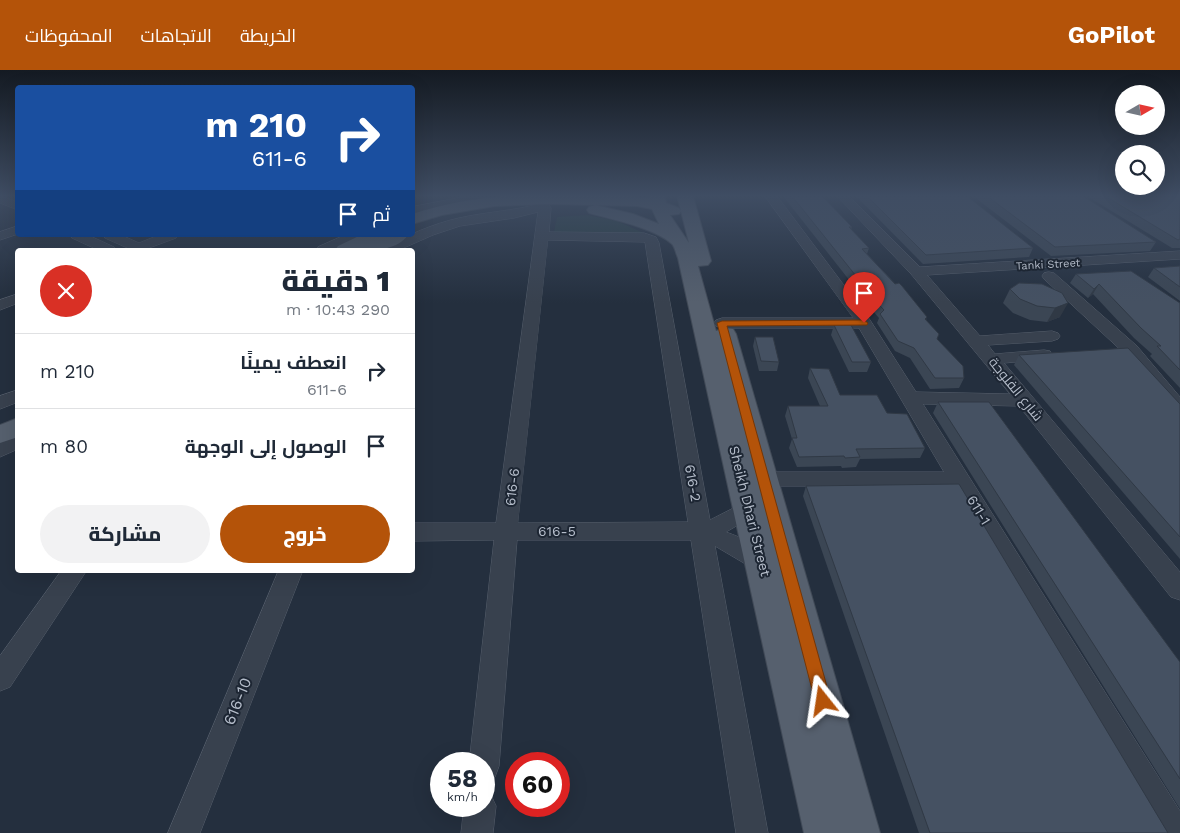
<!DOCTYPE html>
<html lang="ar">
<head>
<meta charset="utf-8">
<style>
  :root { --surface:#fff; --page:#f2f2f3; --text:#1f2937; --muted:#747a83; --line:#e0e1e3; --accent:#b45309 }
  body { margin:0; font-family:"Work Sans",Cairo,sans-serif; background:var(--page); color:var(--text); direction:rtl; height:100vh; display:flex; flex-direction:column; font-size:19px; white-space:nowrap }
  * { box-sizing:border-box; margin:0 }
  p { font-size:16px; color:var(--muted) }
  .icon { flex:none; width:28px; height:28px; fill:none; stroke:currentColor; stroke-width:2; stroke-linecap:round; stroke-linejoin:round }
  .map { position:relative; flex:1; overflow:hidden; direction:ltr }
  .side { position:absolute; left:15px; top:178px; width:400px; height:325px; display:flex; flex-direction:column; background:var(--surface); border-radius:5px; box-shadow:0 5px 20px #0002; direction:rtl }
  .side>* { flex:none }
  .guide { position:absolute; left:15px; top:15px; width:400px; height:152px; border-radius:5px; box-shadow:0 5px 20px #0002; direction:rtl; background:#1a4fa0; color:#fff; overflow:hidden }
  .needle { width:32px; rotate:81deg }
  .fabs { position:absolute; left:1115px; top:15px; display:grid; gap:10px }
  .fabs a { display:grid; place-items:center; width:50px; height:50px; border-radius:50%; background:var(--surface); box-shadow:0 5px 20px #0002; font-size:25px }
  .speed { position:absolute; left:430px; top:682px; display:flex; gap:10px; font-size:25px; font-weight:700; text-align:center }
  .speed>* { display:grid; place-content:center; width:65px; height:65px; border-radius:50%; background:var(--surface); box-shadow:0 5px 20px #0002; line-height:1 }
  .speed small { font-size:12px; font-weight:400 }
  .speed .limit { border:8px solid #d22; background:#fff; color:#111 }
  .pin { position:absolute; display:grid; place-items:center; width:42px; height:42px; color:#fff; margin:-51px -21px; border-radius:50% 50% 50% 0; rotate:-45deg; box-shadow:0 0 5px #0007 }
  .pin .icon { rotate:45deg }
  .me { position:absolute; width:55px; margin:-28px; rotate:345deg; stroke-linejoin:round; filter:drop-shadow(0 0 4px #0008) }
  .turn { display:flex; align-items:center; gap:18px; height:105px; padding:0 25px; font-size:22px }
  .turn .icon { width:65px; height:65px; stroke-width:2.5 }
  .turn b { display:block; font-size:35px; line-height:42px }
  .then { display:flex; align-items:center; height:48px; padding:0 25px; background:#0003; gap:10px; font-size:19px }
  .round { display:grid; place-items:center; flex:none; width:52px; height:52px; border-radius:26px; background:var(--page) }
  .overview { display:flex; align-items:center; justify-content:space-between; height:85px; padding:0 25px }
  h1 { font-size:30px; font-weight:800; line-height:38px }
  .primary-button { display:flex; gap:10px; margin-top:auto; padding:10px 25px }
  .primary-button a { flex:1; height:58px; border-radius:30px; background:var(--accent); color:#fff; font-size:20px; font-weight:800; line-height:58px; text-align:center }
  .primary-button a+a { background:var(--page); color:var(--text) }
  ul { padding:0; list-style:none }
  li { display:flex; align-items:center; gap:15px; height:75px; padding:0 25px; border-top:1px solid var(--line) }
  li div { flex:1 }
  li b { display:block; font-size:19px }
  li em { font-style:normal }
  header { display:flex; align-items:center; gap:30px; box-sizing:border-box; height:70px; padding:0 25px; background:var(--accent); color:#fff }
  header strong { font-size:24px }
  nav { display:flex; gap:28px; margin-inline-start:auto; font-size:18px }
  .map>svg:first-child { display:block }
  .green { fill:#263c3f }
  .lines { fill:none; stroke-linecap:round; stroke-linejoin:round }
  .minor-casing { stroke:#565f6c; stroke-width:1 }
  .major-casing { stroke:#414a57; stroke-width:2 }
  .minor { fill:#38414e; fill-rule:evenodd }
  .major { fill:#56606e; fill-rule:evenodd }
  .wall { fill:#3b4654 }
  .shaded-wall { fill:#303945 }
  .building { fill:#455162; stroke:#303945 }
  .route { fill:#b45309; stroke:#753606 }
  .labels { text-anchor:middle; stroke-width:4; stroke-linejoin:round; paint-order:stroke }
  .far-street-label { font-size:11px; fill:#b4bcc9; stroke:#1d2633 }
  .street-label { font-size:14px; fill:#b4bcc9; stroke:#1d2633 }
  .near-street-label { font-size:16px; fill:#b4bcc9; stroke:#1d2633 }
</style>
</head>
<body>
<header>
<strong>GoPilot</strong>
<nav><a>الخريطة</a><a>الاتجاهات</a><a>المحفوظات</a></nav>
</header>
<div class="map">
<svg width="1180" height="763" viewBox="0 0 1180 763">
  <rect width="100%" height="100%" fill="#242f3e"/>
  <path class="green" d="M587,145l30,6 31,14 -27,-2h-67l3,-16z"/>
  <g class="lines">
    <defs>
      <g id="minor">
        <path d="M0,126l18,6v8l-18,-7z"/>
        <path d="M468,126h31l-6,4 -43,6 -38,9v-8z"/>
        <path d="M765,126h12l93,124 46,72 94,2 -99,-120 -74,-78h12l71,71 260,-16v8l-253,16 53,61 72,-5 6,2 2,3 -2,3 -6,2 -64,4 7,9 49,-4 6,1 2,4 -2,4 -46,4 176,209v28l-9,-3 -152,-191 -96,-2 257,407v22h-23l-205,-347h-188l-7,-2 -3,-5 3,-5 7,-2h180l-85,-144h-137l-6,-2 -2,-3 2,-3 6,-2h131z"/>
        <path d="M539,134l10,1 2,3 -2,24 95,1 12,4 3,6 51,277 39,-20 8,2 3,6 -3,6 -31,18c16,6 40,15 48,30l-4,7 -8,2 -8,-2 -39,-23 53,287h-32l-45,-293h-174l-18,226 -4,11 -11,4v-17h-15l25,-224 -82,1v-18h84l42,-311 -24,6 -54,8 -27,9 -34,15h-17l2,-3c25,-12 48,-23 75,-29 27,-6 53,-7 80,-14zM548,170l97,2 43,280 -170,1z"/>
        <path d="M18,156v8l-18,6v-8z"/>
        <path d="M71,165h17l26,12 2,3h-18l-26,-12z"/>
        <path d="M104,165h17l18,8 20,-8h18l-1,3 -27,10 1,2h-18l-27,-12z"/>
        <path d="M345,165h17l-1,3 -27,12h-18l2,-3z"/>
        <path d="M1049,202l5,1 83,73 43,51v18l-7,-2 -48,-59 -81,-75 -2,-3 2,-3z"/>
        <path d="M18,224v9l-18,7v-10z"/>
        <path d="M18,320v12l-18,7v-13z"/>
        <path d="M18,365v14l-18,8v-15z"/>
        <path d="M62,500h25l-77,117 -10,4v-35z"/>
        <path d="M279,500h24l-103,263h-32z"/>
        <path d="M484,722l7,3 5,11 -3,27h-32l3,-27h20z"/>
      </g>
      <g id="major">
        <path d="M507,126h116l26,2v-2h16l1,7 13,5 2,3 -4,-15h16l18,65 -3,4 -10,1 18,65 9,-3 8,1 3,5 144,499h-76l-126,-575c-2,-4 -3,-11 -6,-14 -17,-16 -61,-25 -83,-31l-2,-3 2,-3 6,-2 38,9 26,10 -7,-15 -15,-3 -85,-2 -57,2 -53,9 -30,9v-10c31,-10 63,-16 95,-18zM681,141l8,32 -19,-28 9,-1z"/>
        <path d="M361,165h23l-2,2 4,-2h22c-11,15 -31,15 -47,15l2,-2 -5,2h-23l3,-4z"/>
        <path d="M18,348v19l-18,6v-18z"/>
      </g>
    </defs>
    <use href="#minor" class="minor-casing"/>
    <use href="#major" class="major-casing"/>
    <use href="#minor" class="minor"/>
    <use href="#major" class="major"/>
  </g>
  <g class="wall">
    <path d="M783,126h39l30,31 -1,3 18,18 -2,6 60,63 -1,2 11,20 27,39 -5,10 -29,1 -20,-31 -15,-7 -18,-28 2,-5 -14,-16 -5,-2 1,-5z"/>
    <path d="M856,126h111l66,52 -4,9 -106,7z"/>
    <path d="M973,126h110l73,46 -6,9 -99,5z"/>
    <path d="M1087,126h93v52h-8z"/>
    <path d="M1180,196v35l-32,-24 6,-9z"/>
    <path d="M1076,204l104,29v85l-30,-32 2,-2 -18,-16 -41,-44 -5,4 -18,-15z"/>
    <path d="M1042,214l18,33 -13,5 -17,-2 -17,-7 -10,-10 7,-14z"/>
    <path d="M834,255l37,37 -4,10h-18l-18,-37z"/>
    <path d="M755,267l24,25 -2,9h-18l-6,-25z"/>
    <path d="M1019,285l161,49v155l-166,-194z"/>
    <path d="M810,298l30,27 47,18 38,35 -5,10 -60,1 -4,8 -14,1 -1,-2 -44,1 -8,-19 3,-9 -7,-23 3,-10h32l-12,-28z"/>
    <path d="M938,332l242,260v147l-247,-396z"/>
    <path d="M806,416l362,347h-249l-116,-337z"/>
  </g>
  <g class="shaded-wall">
    <path d="M1099,214l-6,10 -5,4 6,-9z"/>
    <path d="M1068,233l-8,14 -13,5 8,-14z"/>
  </g>
  <g class="building">
    <path d="M792,126h30l30,31h-3l20,21 -7,1 33,35 4,-1 3,3 25,31 -2,2 14,15 -2,5 26,27 1,12h-29l-21,-30 -16,-7 -18,-27 4,-4 -16,-17 -5,-3 1,-4z"/>
    <path d="M867,126h100l66,52 -107,7z"/>
    <path d="M987,126h96l73,46 -101,5z"/>
    <path d="M1105,126h75v43l-2,1z"/>
    <path d="M1180,196v21l-26,-19z"/>
    <path d="M1131,201l49,32v67l-23,-24h4l-20,-18 -42,-44 -5,5 -18,-15z"/>
    <path d="M1019,213l23,1 20,9 6,10 -13,5 -18,-2 -17,-7 -10,-10z"/>
    <path d="M834,255h17l20,37h-19z"/>
    <path d="M755,267h18l6,25 -18,-1z"/>
    <path d="M1128,278l52,56v133l-161,-182z"/>
    <path d="M810,298l19,1 11,26h37l10,18 20,1 18,34 -69,1 4,8 -15,1 -1,-2 -45,1 -7,-19h5l-9,-32h40z"/>
    <path d="M938,332h51l191,260v117z"/>
    <path d="M959,414l209,349h-238l-124,-347z"/>
  </g>
  <linearGradient id="sky" x2="0" y2="1"><stop stop-color="#141a22"/><stop offset="0.54" stop-color="#3f4d63"/><stop offset="1" stop-color="#3f4d63" stop-opacity="0"/></linearGradient>
  <rect width="1180" height="233" fill="url(#sky)"/>
  <path class="route" d="M864,250l4,3 -1,2 -140,1 104,375 -2,6 -6,2 -5,-2 -3,-6 -98,-378 5,-2z"/>
  <g class="labels">
    <g class="far-street-label">
      <text transform="translate(1048 194) rotate(-3)" y="4">Tanki Street</text>
    </g>
    <g class="street-label">
      <text transform="translate(1016 319) rotate(51)" y="5">شارع الفلوجة</text>
      <text transform="translate(693 413) rotate(80)" y="5">616-2</text>
      <text transform="translate(512 417) rotate(-83)" y="5">616-6</text>
      <text transform="translate(979 440) rotate(59)" y="5">611-1</text>
      <text transform="translate(750 441) rotate(76)" y="5">Sheikh Dhari Street</text>
      <text x="557" y="466">616-5</text>
    </g>
    <g class="near-street-label">
      <text transform="translate(237 631) rotate(-68)" y="6">616-10</text>
    </g>
  </g>
</svg>
<div class="fabs">
<a><svg class="needle" viewBox="-14 -14 28 28"><path d="M0-13l5 13h-10z" fill="#e53935"/><path d="M0 13l5-13h-10z" fill="#747a83"/></svg></a>
<a><svg class="icon" aria-label="search" viewBox="0 0 24 24"><circle cx="10" cy="10" r="6"/><path d="M15 15l6 6"/></svg></a>
</div>
<div class="speed"><div>58<small>km/h</small></div><div class="limit">60</div></div>
<div class="pin" style="left:864px;top:253px;background:#d93025"><svg class="icon" aria-label="arrive" viewBox="0 0 24 24"><path d="M6 21V4h12l-3 4 3 4H6"/></svg></div>
<svg class="me" style="left:823px;top:631px" viewBox="-20 -20 40 40"><path d="M0-17L14 15 0 8-14 15z" fill="#b45309" stroke="#fff" stroke-width="4"/></svg>
<div class="guide">
<div class="turn"><svg class="icon" aria-label="right" viewBox="0 0 24 24"><path d="M7 20v-9h11M14 6l5 5-5 5"/></svg><div><b>210 m</b>611-6</div></div>
<div class="then">ثم<svg class="icon" aria-label="arrive" viewBox="0 0 24 24"><path d="M6 21V4h12l-3 4 3 4H6"/></svg></div>
</div>
<section class="side">
<div class="overview"><div><h1>1 دقيقة</h1><p>290 m · 10:43</p></div><a class="round" style="background:#d93025;color:#fff"><svg class="icon" aria-label="close" viewBox="0 0 24 24"><path d="M6 6l12 12M18 6L6 18"/></svg></a></div>
<ul>
<li><svg class="icon" aria-label="right" viewBox="0 0 24 24"><path d="M7 20v-9h11M14 6l5 5-5 5"/></svg><div><b>انعطف يمينًا</b><p>611-6</p></div><em>210 m</em></li>
<li><svg class="icon" aria-label="arrive" viewBox="0 0 24 24"><path d="M6 21V4h12l-3 4 3 4H6"/></svg><div><b>الوصول إلى الوجهة</b></div><em>80 m</em></li>
</ul>
<div class="primary-button"><a>خروج</a><a>مشاركة</a></div>
</section>
</div>
</body>
</html>
